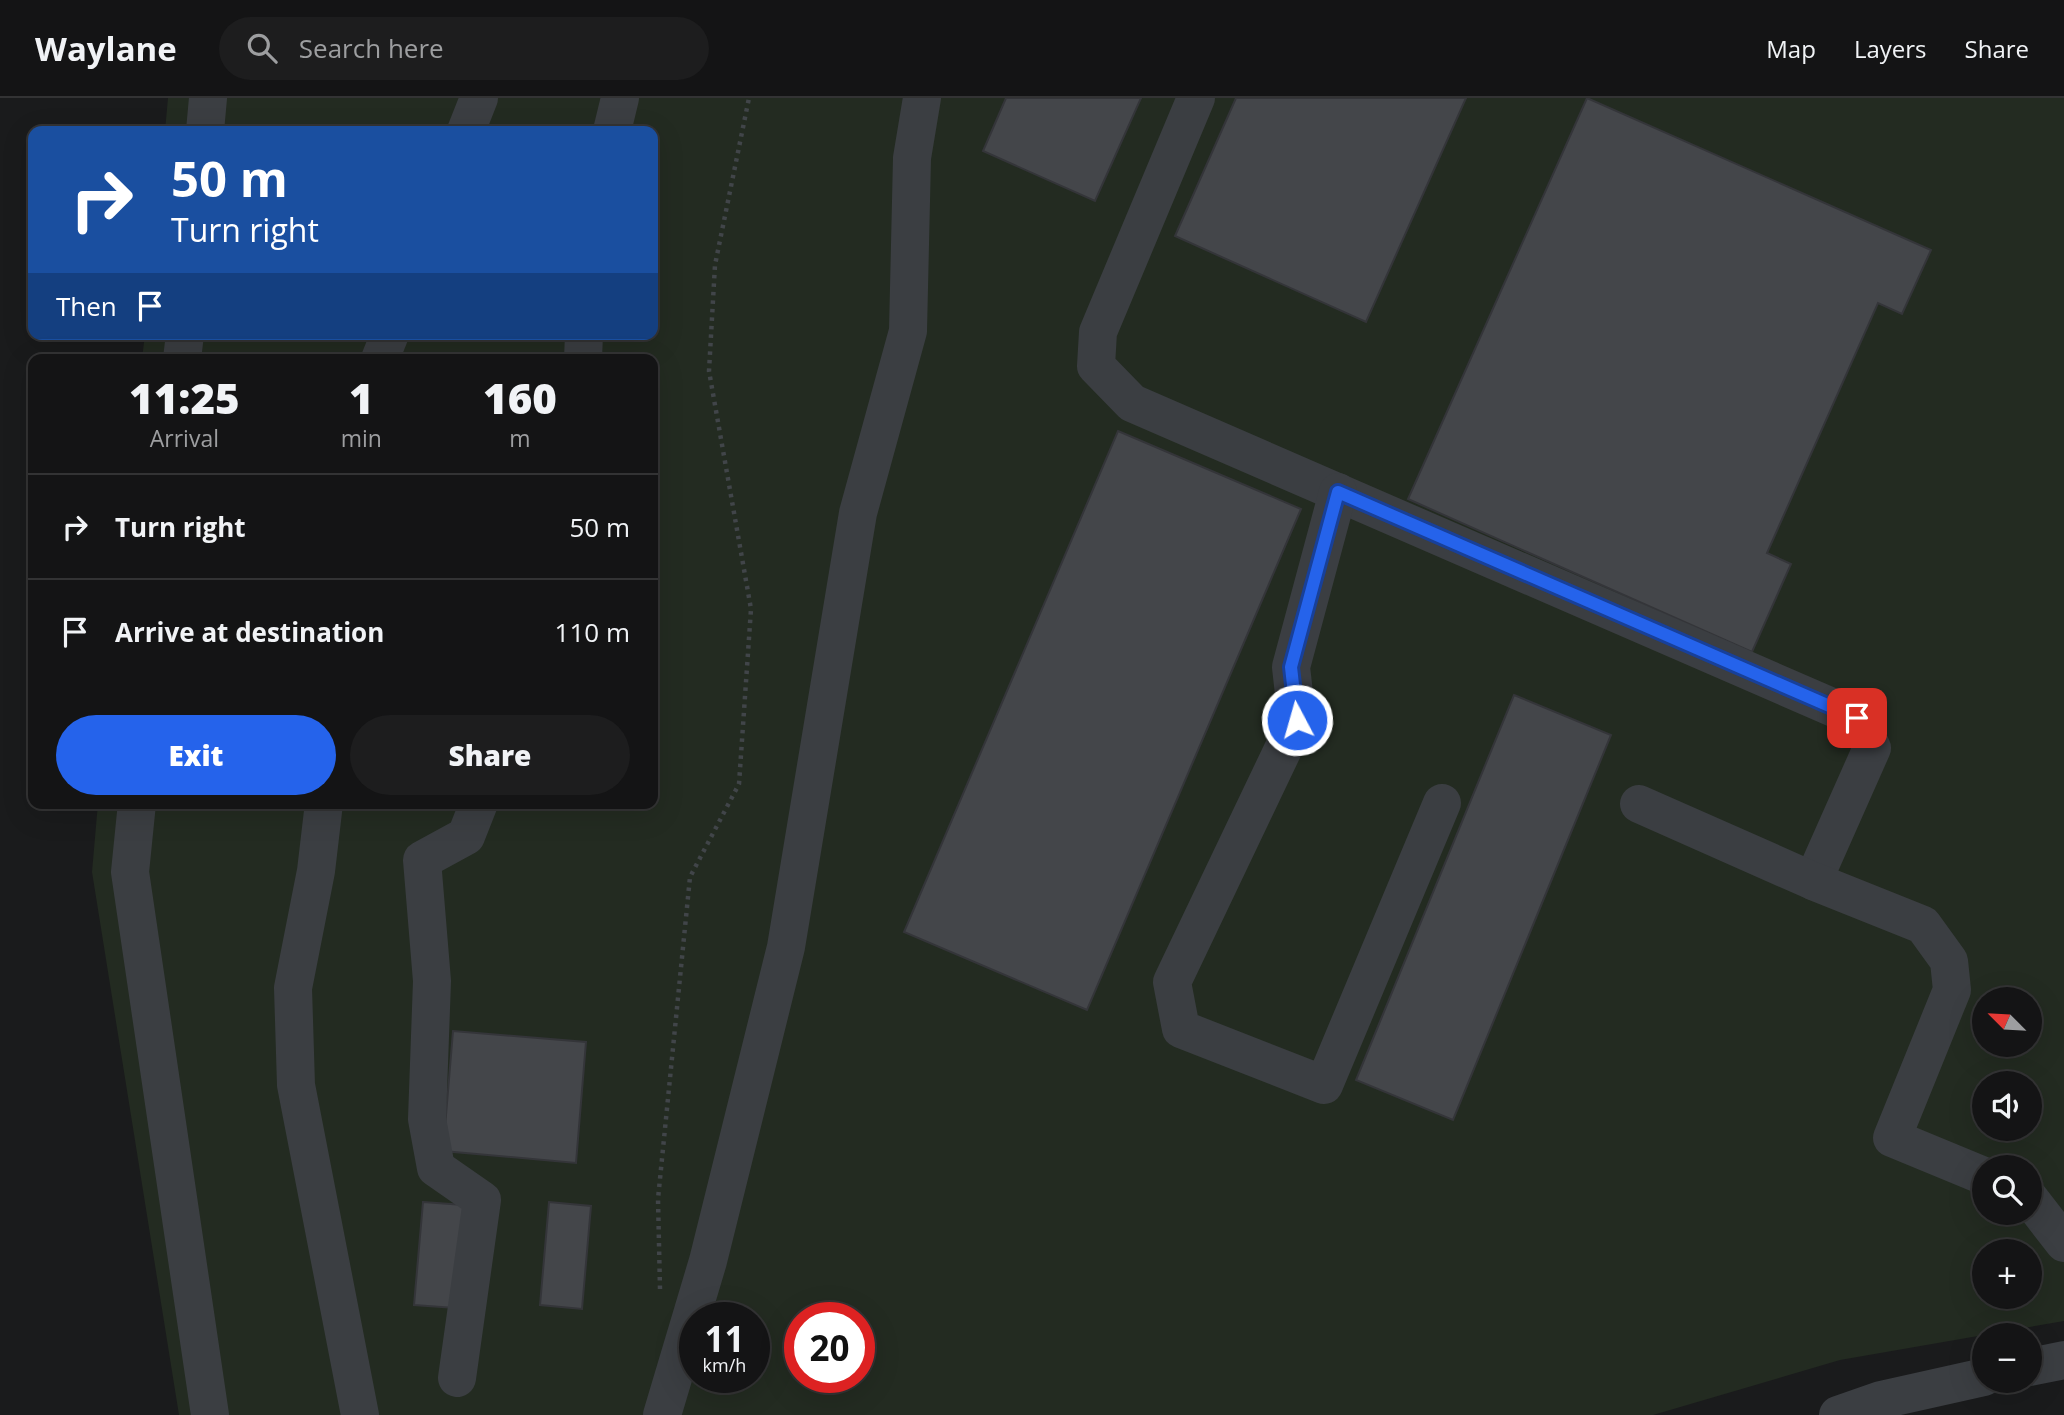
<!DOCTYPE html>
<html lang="en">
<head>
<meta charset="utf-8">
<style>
  :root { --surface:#141415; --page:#1d1d1e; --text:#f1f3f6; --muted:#9d9ea0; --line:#333334; --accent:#2563eb }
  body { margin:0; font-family:"Open Sans",sans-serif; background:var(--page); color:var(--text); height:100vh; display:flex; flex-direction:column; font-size:26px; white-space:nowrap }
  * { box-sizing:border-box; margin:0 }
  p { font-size:23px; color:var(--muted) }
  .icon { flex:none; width:38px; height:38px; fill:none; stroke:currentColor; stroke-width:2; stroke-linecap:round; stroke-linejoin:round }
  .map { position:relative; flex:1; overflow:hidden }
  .details { position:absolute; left:28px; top:256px; width:630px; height:455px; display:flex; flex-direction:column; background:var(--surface); border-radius:14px; box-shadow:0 7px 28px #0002,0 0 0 2px var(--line) }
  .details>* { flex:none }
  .top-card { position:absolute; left:28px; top:28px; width:630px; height:214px; border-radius:14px; box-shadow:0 7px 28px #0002,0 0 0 2px var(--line); background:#1a4fa0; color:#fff; overflow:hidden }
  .needle { width:46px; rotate:294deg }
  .tools { position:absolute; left:1972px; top:889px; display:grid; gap:14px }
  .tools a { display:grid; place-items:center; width:70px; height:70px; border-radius:50%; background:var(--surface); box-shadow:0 7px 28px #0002,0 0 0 2px var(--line); font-size:35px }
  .speed { position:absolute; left:679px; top:1204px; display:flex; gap:14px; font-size:35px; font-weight:700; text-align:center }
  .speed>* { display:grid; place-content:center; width:91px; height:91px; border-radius:50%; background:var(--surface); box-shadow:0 7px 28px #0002,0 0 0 2px var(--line); line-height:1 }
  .speed small { font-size:18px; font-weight:400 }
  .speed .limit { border:10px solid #d22; background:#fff; color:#111 }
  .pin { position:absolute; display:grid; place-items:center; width:60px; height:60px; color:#fff; margin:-30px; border-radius:14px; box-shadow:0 4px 10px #0006 }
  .me { position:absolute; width:77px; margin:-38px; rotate:354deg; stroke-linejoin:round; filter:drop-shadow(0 0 5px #0008) }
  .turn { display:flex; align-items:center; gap:24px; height:147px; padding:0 28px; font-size:32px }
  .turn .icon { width:91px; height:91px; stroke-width:2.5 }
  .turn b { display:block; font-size:49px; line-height:60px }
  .then { display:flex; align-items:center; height:66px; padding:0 28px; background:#0003; gap:14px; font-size:26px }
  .eta { display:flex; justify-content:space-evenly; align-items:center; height:119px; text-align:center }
  .eta b { font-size:42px; font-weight:800; line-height:49px }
  .cta { display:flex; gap:14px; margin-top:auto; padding:14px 28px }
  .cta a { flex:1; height:80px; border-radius:42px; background:var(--accent); color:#fff; font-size:28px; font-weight:800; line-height:80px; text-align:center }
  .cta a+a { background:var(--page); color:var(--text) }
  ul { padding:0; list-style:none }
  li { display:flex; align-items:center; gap:21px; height:105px; padding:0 28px; border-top:2px solid var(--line) }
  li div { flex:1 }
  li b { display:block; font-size:26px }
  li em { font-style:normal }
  header { display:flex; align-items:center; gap:42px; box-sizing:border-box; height:98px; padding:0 35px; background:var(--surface); border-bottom:2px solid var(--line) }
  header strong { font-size:33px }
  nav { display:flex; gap:38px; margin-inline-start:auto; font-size:24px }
  .search { width:490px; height:63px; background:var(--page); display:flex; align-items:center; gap:18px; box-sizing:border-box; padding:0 24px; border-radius:38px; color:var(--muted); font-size:26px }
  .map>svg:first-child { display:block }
  .green { fill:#232b21; fill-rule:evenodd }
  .building { fill:#44464a; stroke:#343539; stroke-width:2 }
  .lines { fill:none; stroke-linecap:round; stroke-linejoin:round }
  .path { stroke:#414549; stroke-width:4.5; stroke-dasharray:3.5 5; stroke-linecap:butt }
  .minor { stroke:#3b3e42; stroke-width:38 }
  .route-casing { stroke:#184099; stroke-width:18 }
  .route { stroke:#2563eb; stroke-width:12 }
</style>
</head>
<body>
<header>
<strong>Waylane</strong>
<div class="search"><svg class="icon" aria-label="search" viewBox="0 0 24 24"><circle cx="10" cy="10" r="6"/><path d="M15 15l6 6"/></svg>Search here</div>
<nav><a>Map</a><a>Layers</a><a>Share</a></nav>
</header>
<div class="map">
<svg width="2064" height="1317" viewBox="0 0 2064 1317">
  <rect width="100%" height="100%" fill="#1a1b1c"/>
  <path class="green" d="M168,0h1896v1223l-224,39 -187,55h-1474l-87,-543 6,-69h555v-444h-511l3,-25h508v-203h-488zM1984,901h46v46h-46zM1984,985h46v46h-46zM1984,1069h46v46h-46zM1984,1153h46v46h-46zM695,1220h59v59h-59zM800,1220h59v59h-59z"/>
  <g class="building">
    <path d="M1006,0h135l-46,103 -112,-50z"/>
    <path d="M1236,0h230l-100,224 -191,-86z"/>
    <path d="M1587,0l344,152 -29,64 -24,-11 -111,250 24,11 -39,88 -344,-153z"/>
    <path d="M1118,333l183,78 -214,501 -183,-78z"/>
    <path d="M1514,597l97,40 -158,385 -97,-40z"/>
    <path d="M453,933l133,11 -10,121 -133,-12z"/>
    <path d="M423,1104l41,3 -9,103 -41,-3z"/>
    <path d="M549,1104l42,4 -9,103 -42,-4z"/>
  </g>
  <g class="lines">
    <path class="path" d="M660,1191l-2,-90 32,-322 49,-93 12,-175 -42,-238 6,-106 34,-167"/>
    <g class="minor">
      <path d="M1196,0l-98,234 -2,34 36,37 725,315 15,30 -59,133"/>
      <path d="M205,33l3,-33"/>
      <path d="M466,33l13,-33"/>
      <path d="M612,33l8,-33"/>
      <path d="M182,261l3,-25"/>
      <path d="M380,261l10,-25"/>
      <path d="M583,261l1,-25"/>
      <path d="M1338,394l-47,175 6,53 -125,262 9,47 143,56 118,-282"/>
      <path d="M137,705l-7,69 80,543"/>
      <path d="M324,705l-8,68 -23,117 3,97 64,330"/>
      <path d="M1639,706l174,77 110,44 26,36 3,29 -60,148 92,38"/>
      <path d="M2030,1101l34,44"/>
      <path d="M2030,1269l34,-7"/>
      <path d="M457,1280l25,-178 -46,-32 -9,-49 5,-138 -10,-121 44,-24 13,-33"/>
      <path d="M662,1317l46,-154 78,-314 72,-434 50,-182 4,-173 10,-60"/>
      <path d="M1838,1317l43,-15 103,-23"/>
    </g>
  </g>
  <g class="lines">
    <defs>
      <path id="route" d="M1297,622l-6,-53 47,-175 519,226"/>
    </defs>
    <use href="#route" class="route-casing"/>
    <use href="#route" class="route"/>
  </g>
</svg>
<div class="tools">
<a><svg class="needle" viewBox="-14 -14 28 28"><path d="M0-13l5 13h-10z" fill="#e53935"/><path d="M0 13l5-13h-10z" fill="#9d9ea0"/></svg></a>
<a><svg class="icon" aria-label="sound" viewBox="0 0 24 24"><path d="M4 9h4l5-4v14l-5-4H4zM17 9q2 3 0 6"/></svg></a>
<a><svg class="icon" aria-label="search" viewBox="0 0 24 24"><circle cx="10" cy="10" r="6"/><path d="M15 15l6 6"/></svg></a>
<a>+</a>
<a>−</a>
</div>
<div class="speed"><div>11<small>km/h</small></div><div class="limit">20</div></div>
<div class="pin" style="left:1857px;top:620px;background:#d93025"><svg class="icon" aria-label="arrive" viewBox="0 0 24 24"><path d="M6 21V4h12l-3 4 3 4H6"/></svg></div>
<svg class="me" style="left:1297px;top:622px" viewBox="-20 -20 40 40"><circle r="17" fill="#2563eb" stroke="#fff" stroke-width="3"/><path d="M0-11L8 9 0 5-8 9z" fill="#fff"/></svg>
<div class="top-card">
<div class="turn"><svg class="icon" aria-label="right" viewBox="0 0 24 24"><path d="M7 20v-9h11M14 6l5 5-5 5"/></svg><div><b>50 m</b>Turn right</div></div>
<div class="then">Then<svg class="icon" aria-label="arrive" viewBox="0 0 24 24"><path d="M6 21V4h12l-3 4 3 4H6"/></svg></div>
</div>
<section class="details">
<div class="eta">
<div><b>11:25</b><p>Arrival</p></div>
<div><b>1</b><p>min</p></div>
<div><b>160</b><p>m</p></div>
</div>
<ul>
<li><svg class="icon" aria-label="right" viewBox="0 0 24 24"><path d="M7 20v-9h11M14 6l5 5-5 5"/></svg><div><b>Turn right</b></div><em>50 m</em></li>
<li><svg class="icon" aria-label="arrive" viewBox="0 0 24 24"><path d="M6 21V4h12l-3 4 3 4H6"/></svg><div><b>Arrive at destination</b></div><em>110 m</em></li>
</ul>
<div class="cta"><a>Exit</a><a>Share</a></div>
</section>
</div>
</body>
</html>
